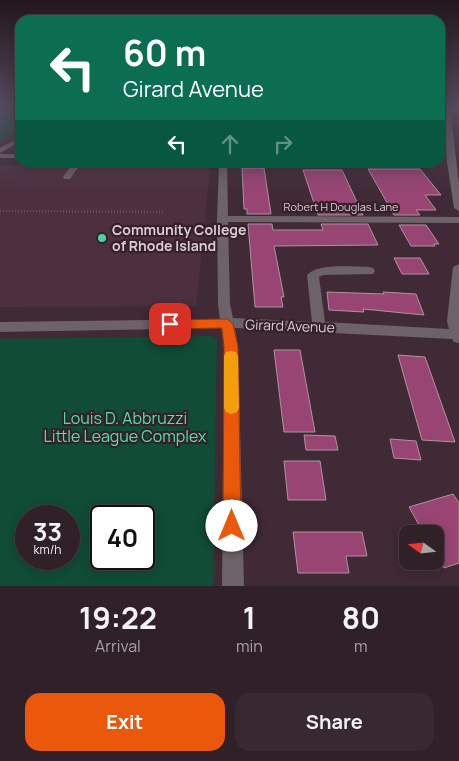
<!DOCTYPE html>
<html lang="en">
<head>
<meta charset="utf-8">
<style>
  :root { --surface:#302028; --page:#382830; --text:#f1f3f6; --muted:#a8a3a8; --line:#4b3e45; --accent:#ea580c }
  body { margin:0; font-family:Manrope,sans-serif; background:var(--page); color:var(--text); height:100vh; display:flex; flex-direction:column; font-size:19px; white-space:nowrap }
  * { box-sizing:border-box; margin:0 }
  p { font-size:16px; color:var(--muted) }
  .icon { flex:none; width:28px; height:28px; fill:none; stroke:currentColor; stroke-width:2; stroke-linecap:round; stroke-linejoin:round }
  .map { position:relative; height:586px; overflow:hidden }
  .details { display:flex; flex-direction:column; background:var(--surface); flex:1 }
  .details>* { flex:none }
  .hud { position:absolute; left:15px; top:15px; width:430px; height:152px; border-radius:15px; box-shadow:0 2px 12px #0003,0 0 0 1px var(--line); background:#0b6e4f; color:#fff; overflow:hidden }
  .needle { width:32px; rotate:285deg }
  .controls { position:absolute; left:399px; top:525px; display:grid; gap:10px }
  .controls a { display:grid; place-items:center; width:45px; height:45px; border-radius:10px; background:var(--surface); box-shadow:0 2px 12px #0003,0 0 0 1px var(--line); font-size:25px }
  .speed { position:absolute; left:15px; top:505px; display:flex; gap:10px; font-size:25px; font-weight:700; text-align:center }
  .speed>* { display:grid; place-content:center; width:65px; height:65px; border-radius:50%; background:var(--surface); box-shadow:0 2px 12px #0003,0 0 0 1px var(--line); line-height:1 }
  .speed small { font-size:12px; font-weight:400 }
  .speed .limit { border:2px solid #111; border-radius:8px; background:#fff; color:#111 }
  .pin { position:absolute; display:grid; place-items:center; width:42px; height:42px; color:#fff; margin:-21px; border-radius:10px; box-shadow:0 2px 8px #0006 }
  .me { position:absolute; width:55px; margin:-28px; rotate:0deg; stroke-linejoin:round; filter:drop-shadow(0 0 4px #0008) }
  .turn { display:flex; align-items:center; gap:18px; height:105px; padding:0 25px; font-size:22px }
  .turn .icon { width:65px; height:65px; stroke-width:2.5 }
  .turn b { display:block; font-size:35px; line-height:42px }
  .lanes { display:flex; align-items:center; height:48px; padding:0 25px; background:#0003; justify-content:center; gap:25px; direction:ltr }
  .lanes .off { opacity:.35 }
  .eta { display:flex; justify-content:space-evenly; align-items:center; height:85px; text-align:center }
  .eta b { font-size:30px; font-weight:700; line-height:35px }
  .action { display:flex; gap:10px; margin-top:auto; padding:10px 25px }
  .action a { flex:1; height:58px; border-radius:15px; background:var(--accent); color:#fff; font-size:20px; font-weight:700; line-height:58px; text-align:center }
  .action a+a { background:var(--page); color:var(--text) }
  .map>svg:first-child { display:block }
  .built { fill:#4d303f }
  .green { fill:#104c36; fill-rule:evenodd }
  .building { fill:#994573; stroke:#ae929f }
  .lines { fill:none; stroke-linecap:round; stroke-linejoin:round }
  .path { stroke:#837079; stroke-width:2.5; stroke-dasharray:0.5 2.5; stroke-linecap:butt }
  .minor { fill:#6d6267; fill-rule:evenodd }
  .route { fill:#ea580c; stroke:#983908 }
  .slow { fill:#f59e0b }
  .poi-dot { fill:#47d49e; stroke:#35202b; stroke-width:2 }
  .labels { text-anchor:middle; stroke-width:4.5; stroke-linejoin:round; paint-order:stroke }
  .far-street-label { font-size:11px; fill:#dbccd3; stroke:#35202b }
  .poi-label { font-size:14px; font-weight:bold; fill:#dbccd3; stroke:#35202b; text-anchor:start }
  .street-label { font-size:14px; fill:#dbccd3; stroke:#35202b }
  .near-park-label { font-size:16px; fill:#48e5aa; stroke:#35202b }
</style>
</head>
<body>
<div class="map">
<svg width="459" height="586" viewBox="0 0 459 586">
  <rect width="100%" height="100%" fill="#402a35"/>
  <path class="built" d="M0,165l201,1 6,2 3,3 -14,135 -196,1z"/>
  <g class="green">
    <path d="M0,109h20v21l-20,11z"/>
    <path d="M211,336l6,3 -4,247h-213v-247zM69,516v43h-43v-43zM144,516v43h-43v-43z"/>
  </g>
  <g class="building">
    <path d="M242,168h22l7,46h-24v-5h-3z"/>
    <path d="M368,169h52l21,26h-16l11,15h-20l4,5h-26z"/>
    <path d="M303,170h39l21,45h-45z"/>
    <path d="M248,224h24l1,6h50l-2,-6h47l10,21 -104,1 10,51h-3l2,10h-28z"/>
    <path d="M399,225h27l13,19h-5l1,2h-24z"/>
    <path d="M394,258h26l9,16h-27z"/>
    <path d="M327,292l57,2 -1,-2 33,2 8,21 -61,-6 1,3 -35,-2z"/>
    <path d="M274,350h26l15,82h-31z"/>
    <path d="M398,355l27,2 30,85 -33,-2z"/>
    <path d="M304,435l31,1 3,14h-32z"/>
    <path d="M390,439l26,2 5,19 -27,-2z"/>
    <path d="M284,461h36l6,39h-38z"/>
    <path d="M453,494l6,9v60l-15,5 -9,-15v-19h-11l-15,-27z"/>
    <path d="M293,532h69l5,24h-21l3,17h-51z"/>
  </g>
  <g class="lines">
    <path class="path" d="M0,211l164,1"/>
    <g class="minor">
      <path d="M444,109h6l9,74v28l-5,-3 -7,-46z"/>
      <path d="M20,137v5l-20,11v-5z"/>
      <rect x="0" y="154" width="20" height="4"/>
      <path d="M74,162h8l-12,17h-6l-1,-2z"/>
      <path d="M219,162h8l1,54 231,1v6l-231,-1 2,82 3,14 79,4 -5,-47c11,-12 46,-8 62,-8l4,1 2,3 -2,3 -50,1 -4,2 6,45 124,7 -2,-8 6,-54 6,-3v79l-5,-1 -2,-3 -217,-11 3,19 6,239h-22l2,-239 -3,-19 -221,4v-10l220,-3 -2,-15 -1,-85z"/>
      <path d="M303,162h86l-4,2h-78z"/>
    </g>
  </g>
  <linearGradient id="sky" x2="0" y2="1"><stop stop-color="#23171d"/><stop offset="0.57" stop-color="#534a5c"/><stop offset="1" stop-color="#534a5c" stop-opacity="0"/></linearGradient>
  <rect width="459" height="191" fill="url(#sky)"/>
  <path class="route" d="M227,319l6,5 5,23 3,179 -2,7 -7,3 -7,-3 -2,-7 1,-179 -2,-19 -52,1 -6,-5 6,-4z"/>
  <path class="slow" d="M231,351l5,1 2,4 1,52 -2,4 -6,2 -5,-2 -2,-4v-52l2,-4z"/>
  <circle class="poi-dot" cx="102" cy="238" r="5"/>
  <g class="labels">
    <g class="far-street-label">
      <text x="341" y="211">Robert H Douglas Lane</text>
    </g>
    <g class="poi-label">
      <text x="112" y="235">Community College<tspan x="112" dy="16">of Rhode Island</tspan></text>
    </g>
    <g class="street-label">
      <text transform="translate(290 326) rotate(2)" y="5">Girard Avenue</text>
    </g>
    <g class="near-park-label">
      <text x="125" y="424">Louis D. Abbruzzi<tspan x="125" dy="18">Little League Complex</tspan></text>
    </g>
  </g>
</svg>
<div class="controls">
<a><svg class="needle" viewBox="-14 -14 28 28"><path d="M0-13l5 13h-10z" fill="#e53935"/><path d="M0 13l5-13h-10z" fill="#a8a3a8"/></svg></a>
</div>
<div class="speed"><div>33<small>km/h</small></div><div class="limit">40</div></div>
<div class="pin" style="left:170px;top:324px;background:#d93025"><svg class="icon" aria-label="arrive" viewBox="0 0 24 24"><path d="M6 21V4h12l-3 4 3 4H6"/></svg></div>
<svg class="me" style="left:232px;top:526px" viewBox="-20 -20 40 40"><circle r="19" fill="#fff"/><path d="M0-13L10 11 0 6-10 11z" fill="#ea580c"/></svg>
<div class="hud">
<div class="turn"><svg class="icon" aria-label="left" viewBox="0 0 24 24"><path d="M17 20v-9H6M10 6l-5 5 5 5"/></svg><div><b>60 m</b>Girard Avenue</div></div>
<div class="lanes"><svg class="icon" aria-label="left" viewBox="0 0 24 24"><path d="M17 20v-9H6M10 6l-5 5 5 5"/></svg><svg class="icon off" aria-label="ahead" viewBox="0 0 24 24"><path d="M12 20V5M6 11l6-6 6 6"/></svg><svg class="icon off" aria-label="right" viewBox="0 0 24 24"><path d="M7 20v-9h11M14 6l5 5-5 5"/></svg></div>
</div>
</div>
<section class="details">
<div class="eta">
<div><b>19:22</b><p>Arrival</p></div>
<div><b>1</b><p>min</p></div>
<div><b>80</b><p>m</p></div>
</div>
<div class="action"><a>Exit</a><a>Share</a></div>
</section>
</body>
</html>
